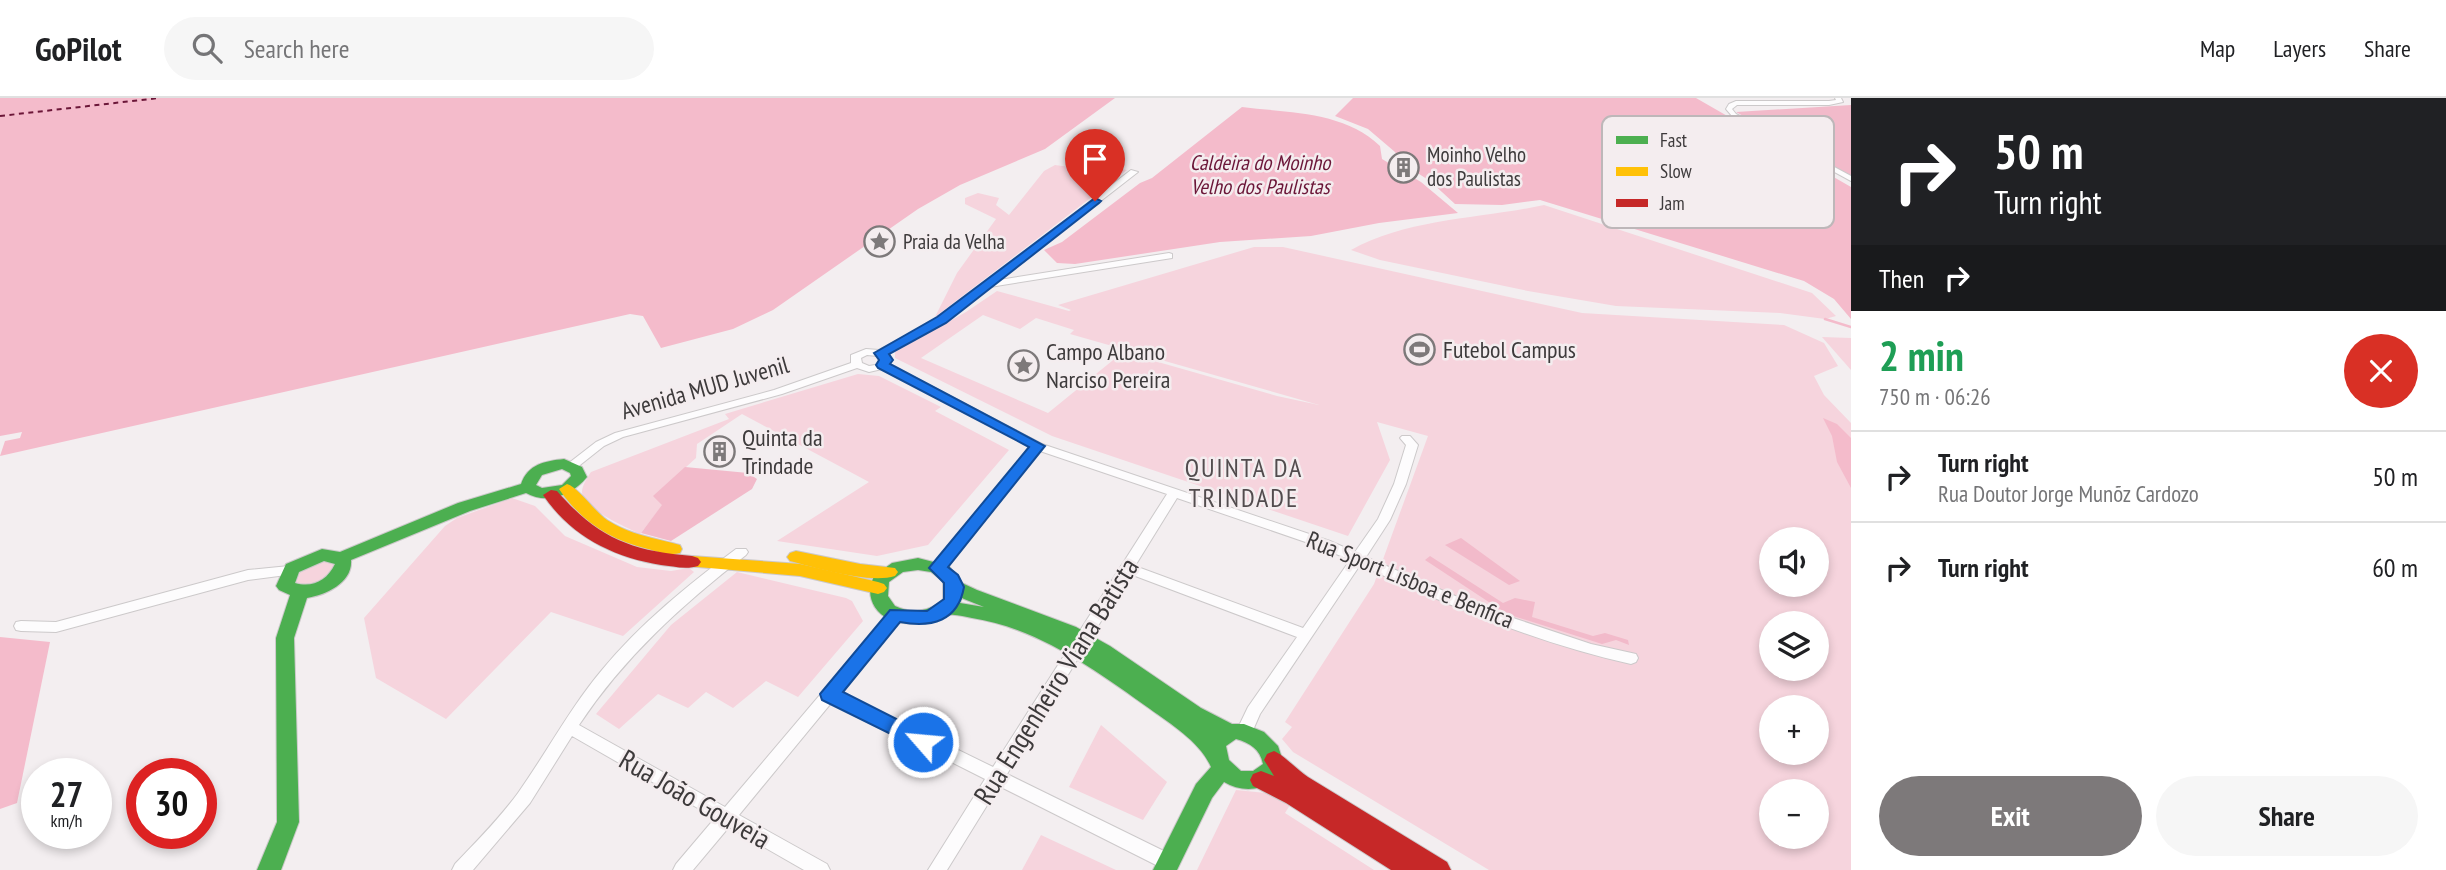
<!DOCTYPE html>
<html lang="en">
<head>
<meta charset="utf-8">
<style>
  :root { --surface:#fff; --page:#f6f6f6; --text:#202124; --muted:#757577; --line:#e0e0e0; --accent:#7d797a }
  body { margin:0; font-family:"PT Sans Narrow",sans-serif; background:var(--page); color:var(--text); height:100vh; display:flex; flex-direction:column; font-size:26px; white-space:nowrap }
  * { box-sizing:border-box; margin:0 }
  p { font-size:23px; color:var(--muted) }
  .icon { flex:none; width:38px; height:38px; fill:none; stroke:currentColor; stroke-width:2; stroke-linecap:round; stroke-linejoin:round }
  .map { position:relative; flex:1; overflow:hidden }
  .side { display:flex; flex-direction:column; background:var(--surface); width:595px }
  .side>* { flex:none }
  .hud { background:#202124; color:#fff; overflow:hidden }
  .controls { position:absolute; left:1759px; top:429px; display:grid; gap:14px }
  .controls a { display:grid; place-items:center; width:70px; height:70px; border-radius:50%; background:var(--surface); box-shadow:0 4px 10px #0003; font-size:35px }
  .speed { position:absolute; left:21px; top:660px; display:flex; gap:14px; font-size:35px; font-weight:700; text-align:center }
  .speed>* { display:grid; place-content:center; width:91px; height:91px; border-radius:50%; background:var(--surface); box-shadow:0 4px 10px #0003; line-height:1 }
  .speed small { font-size:18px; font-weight:400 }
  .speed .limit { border:10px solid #d22; background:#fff; color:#111 }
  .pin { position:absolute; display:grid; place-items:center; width:60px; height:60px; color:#fff; margin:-72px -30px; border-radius:50% 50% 50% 0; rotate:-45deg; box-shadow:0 0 7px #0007 }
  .pin .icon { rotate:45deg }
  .me { position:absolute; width:77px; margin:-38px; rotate:297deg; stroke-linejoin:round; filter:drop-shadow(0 0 5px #0008) }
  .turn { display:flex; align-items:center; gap:24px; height:147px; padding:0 28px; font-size:32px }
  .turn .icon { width:91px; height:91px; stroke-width:2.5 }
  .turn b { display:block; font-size:49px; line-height:60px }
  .then { display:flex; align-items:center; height:66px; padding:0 28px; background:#0003; gap:14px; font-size:26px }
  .round { display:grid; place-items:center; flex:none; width:74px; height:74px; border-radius:37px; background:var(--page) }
  .overview { display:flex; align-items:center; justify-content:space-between; height:119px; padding:0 28px }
  h1 { font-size:42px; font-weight:600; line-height:52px; color:#1e9e55 }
  .primary-button { display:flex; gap:14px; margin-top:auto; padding:14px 28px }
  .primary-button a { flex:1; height:80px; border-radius:42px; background:var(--accent); color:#fff; font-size:28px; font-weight:600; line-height:80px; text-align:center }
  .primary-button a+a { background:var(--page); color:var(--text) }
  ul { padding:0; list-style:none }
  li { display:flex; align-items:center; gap:21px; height:91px; padding:0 28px; border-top:2px solid var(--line) }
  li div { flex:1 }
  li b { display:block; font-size:26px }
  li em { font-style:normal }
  header { display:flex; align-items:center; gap:42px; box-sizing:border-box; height:98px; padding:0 35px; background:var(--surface); border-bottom:2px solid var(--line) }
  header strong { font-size:33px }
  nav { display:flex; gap:38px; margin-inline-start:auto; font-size:24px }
  .search { width:490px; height:63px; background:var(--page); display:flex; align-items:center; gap:18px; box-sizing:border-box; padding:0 24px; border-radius:38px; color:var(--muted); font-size:26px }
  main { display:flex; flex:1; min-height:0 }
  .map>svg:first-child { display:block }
  .green { fill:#f6d4dd; fill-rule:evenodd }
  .forest { fill:#f2baca }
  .water { fill:#f4bbcb }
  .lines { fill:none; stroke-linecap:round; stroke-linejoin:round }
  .stream { stroke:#f4bbcb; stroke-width:2.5 }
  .ferry { stroke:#6b1638; stroke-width:2; stroke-dasharray:5 4.5; stroke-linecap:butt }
  .street-casing { stroke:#ccc9ca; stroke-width:2 }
  .fast-casing { stroke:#ccc9ca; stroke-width:2 }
  .slow-casing { stroke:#ccc9ca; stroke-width:2 }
  .jam-casing { stroke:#ccc9ca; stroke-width:2 }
  .street { fill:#fdfcfd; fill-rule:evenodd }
  .fast { fill:#4caf50; fill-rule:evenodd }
  .slow { fill:#ffc107; fill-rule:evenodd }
  .jam { fill:#c62828; fill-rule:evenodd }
  .route { fill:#1a73e8; stroke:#114b97; stroke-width:2 }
  .labels { text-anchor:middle; stroke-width:5; stroke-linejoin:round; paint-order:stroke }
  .far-poi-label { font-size:21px; fill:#3d3a3b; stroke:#f4edef; text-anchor:start }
  .far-water-label { font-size:21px; font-style:italic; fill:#6b1638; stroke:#f4edef }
  .poi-label { font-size:24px; fill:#3d3a3b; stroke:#f4edef; text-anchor:start }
  .street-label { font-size:24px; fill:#3d3a3b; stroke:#f4edef }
  .neighbourhood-label { font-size:26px; letter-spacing:2px; fill:#524c4e; stroke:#f4edef }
  .near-street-label { font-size:28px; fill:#3d3a3b; stroke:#f4edef }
  .key { fill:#f4edef; stroke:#bdb7b9; stroke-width:2 }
  .key-label { font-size:19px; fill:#3d3a3b }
</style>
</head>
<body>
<header>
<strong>GoPilot</strong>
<div class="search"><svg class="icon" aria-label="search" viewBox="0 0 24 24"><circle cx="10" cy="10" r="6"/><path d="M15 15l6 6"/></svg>Search here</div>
<nav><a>Map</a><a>Layers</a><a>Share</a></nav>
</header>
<main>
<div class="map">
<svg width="1851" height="772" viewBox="0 0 1851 772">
  <rect width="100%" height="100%" fill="#f3eef0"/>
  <g class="green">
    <path d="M1055,67c24,4 48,-1 72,5l-192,147 22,-44 39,-54 -31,-15v-6l13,-5 21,5 -3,7 13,10 35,-44z"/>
    <path d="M1544,107l268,88 24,23 -11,3 -45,-6 -164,-7 -88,-15 -148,-31 -29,-10c58,-32 130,-31 193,-45z"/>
    <path d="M1254,149h29l299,66 202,12 40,18 14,23 -24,10 10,19 27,28v447h-362l-196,-118 -11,-13 10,-12 -7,-5 89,-138 54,-148 -51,-14 13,38 -42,76 -296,-100 -157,-78v-6l71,-40 31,-21 72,20 2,-1 -13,-5zM983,217l37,14 16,-11 38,12 -4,4 249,71 -42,-9 -154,-44 -75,61 -127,-55zM1771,441h45v45h-45zM1771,525h45v45h-45zM1771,609h45v45h-45zM1771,693h45v45h-45z"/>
    <path d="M1822,239l29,1v32z"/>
    <path d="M858,276l21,2 62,31 -6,4 74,39 -81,95 -51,11 -100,-15 92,-59 -127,-68 -45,30 -1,14 -42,38 9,9 -23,29c-14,-7 -57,-25 -58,-42 0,-6 5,-14 9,-20l138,-53 -4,-5z"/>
    <path d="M512,400l23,8 30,30 72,31 34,4 18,-3 5,4 -71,64 -72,-24 -105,107 -70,-41 -12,-60 81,-92 12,-8z"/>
    <path d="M317,462l16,2 2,3 -5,12 -20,9 -15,-4v-8z"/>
    <path d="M737,474l109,26 6,3 11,20 -65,76 -32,-16 -33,27 -27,-16 -18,16 -30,-14 -39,35 -23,-15 75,-89z"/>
    <path d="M1101,627l66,57 -24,38 -74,-33z"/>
    <path d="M1236,692l30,3 24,12 -5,8 89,57h-177z"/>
    <path d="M1041,737l75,35h-94z"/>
  </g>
  <g class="forest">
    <path d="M1851,7v71l-115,-64z"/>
    <path d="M685,369l63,6 9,6 -5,10 -81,52 -30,-8 21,-28 -9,-9z"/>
    <path d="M1461,440l59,43 -11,4 -64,-40z"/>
    <path d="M1430,458l73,47 12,-5 20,4 -3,15 61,19 12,-3 23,7 1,5 -13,-5 -14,4 -95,-30 -82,-54z"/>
  </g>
  <g class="water">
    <path d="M0,0h1115l-70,51 -85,36 -42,24 -145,101 -40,19 -72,19 -18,-32 -13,-2 -630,142 5,-15 15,-3 2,-6 -22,4z"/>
    <path d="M1353,0h343l155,89v132l-17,-20 -30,-18 -264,-81 -38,5 -47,-1 -25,-23 -28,-18 -7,-11 -27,-23 -33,-13z"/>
    <path d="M1242,9c47,6 102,4 138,39l2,13 39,23 37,31 -79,10 -68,13 -91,6 -145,22 -18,-1 -13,-13 18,-8 78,-59 12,-5z"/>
    <path d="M1823,320l14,6 14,14v50l-14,-26 -5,-26z"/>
    <path d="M0,539l50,5 -33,161 -17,6z"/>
  </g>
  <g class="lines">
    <path class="stream" d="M1825,221l26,8"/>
    <path class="ferry" d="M0,18l159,-18"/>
    <defs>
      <g id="street">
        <path d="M1835,0h6l2,4 -14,3h-92l-5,4 4,5 115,62v5l-119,-65 -6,-7 3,-5 7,-3h93l7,-1z"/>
        <path d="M1131,72l7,2 -139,108 170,-27 3,1v4l-182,29 -45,35 -58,32 4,5 -1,2h-8l-4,-5 -11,-1 -6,3 1,5 7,3 18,-3 155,81 288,97 25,11 23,-33 16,-35 12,-39 -6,-7 2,-2h8l8,9 -12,39 -16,36 -24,37 96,42 54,20 75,25 45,10 2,4 -2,4 -5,2c-95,-21 -183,-59 -271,-99l-100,149 -10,23 -6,2 -6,-2 -2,-5 12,-25 49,-70 -167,-63 -123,200 167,82 3,6 -3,6 -6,2 -6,-2 -163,-82 -52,84h-19l57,-91 -153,-77 -93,113 88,49 3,6h-26l-75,-43 -36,43h-20l3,-6 39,-46 -143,-82 -42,67 -57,67h-21l3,-6c22,-23 45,-46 63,-71 29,-41 52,-85 84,-123 39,-47 86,-85 134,-121h10l2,3 -2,3c-64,50 -122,102 -167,170l146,82 166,-196h10l2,4 -2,4 -61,73 153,75 174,-273 -127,-43 -97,120h-10l-2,-3 2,-3 98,-118 -149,-78 -13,3 -12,-4 -75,26 -159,43 -19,9 -29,23h-8l-2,-3 31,-24 19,-9 159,-43 77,-27v-8l15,-6 13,1 60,-32zM1177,400l143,49 30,13 -47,68 -168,-62z"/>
        <path d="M289,468l5,2 2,3 -2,3 -46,6 -192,52 -35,-1 -5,-1 -2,-4 2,-4 5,-1 35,1 192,-52z"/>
      </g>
      <g id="fast">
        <path d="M564,361l18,8 5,10c-14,18 -40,28 -61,16l-56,18 -119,49c2,22 -24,35 -44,38l-13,40 5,184 -18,48h-24l20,-48 -1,-184 14,-43 -11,-5 -3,-4 10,-22 36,-15 18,3 118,-49 63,-19c7,-20 24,-23 43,-25zM562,371l8,4 1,3 -9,9 -20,3 -6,-3 6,-10zM324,463l11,3c-8,17 -23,24 -40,19l4,-11z"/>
        <path d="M918,460l31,8 13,17 15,7 99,37 34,19 91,62 31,16h12l20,8 14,14 7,21c-12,23 -40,28 -61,15l-12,16 -35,72h-24l43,-86 15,-17c-11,-25 -39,-42 -61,-58 -53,-38 -112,-81 -178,-91 -7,-1 -16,-4 -22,-3 -4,1 -10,4 -14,6 -16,4 -32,4 -47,-2 -18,-8 -24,-28 -14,-44l17,-12zM918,472l13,2 12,9v19c-14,12 -32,14 -48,6l-7,-10 1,-14 14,-10zM962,500l2,1 20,8 -24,-4zM1236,641c14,4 24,10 27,25l-10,7h-12l-12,-11 -3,-14z"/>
      </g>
      <g id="slow">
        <path d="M567,386c11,3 28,28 40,36 23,15 48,18 73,25l2,4 -2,4c-10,3 -22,-1 -32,-4 -38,-9 -67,-28 -89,-60z"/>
        <path d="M796,453l64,13 35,4 3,4 -3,4c-25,8 -79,-8 -105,-15l-3,-4 3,-4z"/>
        <path d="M692,458l108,8 78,18 6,2 3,4 -3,4 -6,2 -78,-18 -114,-10 -3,-4 3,-4z"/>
      </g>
      <g id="jam">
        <path d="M551,392l6,1c41,47 74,60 135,65l6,2 3,4 -3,4c-12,4 -26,0 -37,-1 -49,-8 -90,-29 -118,-70z"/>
        <path d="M1274,653c10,4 23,19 34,26l139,85 4,8h-60l-105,-67 -33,-17 -3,-6 3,-6 8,-3 13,5 -10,-16 3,-6z"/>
      </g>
    </defs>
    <use href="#street" class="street-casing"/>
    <use href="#fast" class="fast-casing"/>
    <use href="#slow" class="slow-casing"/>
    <use href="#jam" class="jam-casing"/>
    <use href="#street" class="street"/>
    <use href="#fast" class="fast"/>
    <use href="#slow" class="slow"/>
    <use href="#jam" class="jam"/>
  </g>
  <path class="route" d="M1095,100l6,3 -2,2 -153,120 -57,31 4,6 -3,4 155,82 -97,121 10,8 6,12c-6,34 -32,41 -64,35l-57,70 87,44 3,6 -3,6 -7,2 -101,-50 -2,-6 70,-84 37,1 17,-12v-16l-15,-15 100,-121 -151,-79 -2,-3 3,-5 -5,-7 63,-36z"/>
  <defs>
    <symbol id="building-ring" viewBox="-11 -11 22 22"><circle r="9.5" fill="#f4edef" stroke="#7d797a" stroke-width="1.5"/><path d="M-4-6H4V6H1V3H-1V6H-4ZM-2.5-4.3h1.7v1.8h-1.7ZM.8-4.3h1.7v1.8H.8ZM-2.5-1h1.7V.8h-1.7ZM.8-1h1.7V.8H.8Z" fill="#7d797a"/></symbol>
    <symbol id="sight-ring" viewBox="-11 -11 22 22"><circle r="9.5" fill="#f4edef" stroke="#7d797a" stroke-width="1.5"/><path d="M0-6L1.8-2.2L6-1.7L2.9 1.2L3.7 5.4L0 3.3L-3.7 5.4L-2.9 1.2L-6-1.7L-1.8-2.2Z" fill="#7d797a"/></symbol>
    <symbol id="stadium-ring" viewBox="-11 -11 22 22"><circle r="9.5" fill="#f4edef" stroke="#7d797a" stroke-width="1.5"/><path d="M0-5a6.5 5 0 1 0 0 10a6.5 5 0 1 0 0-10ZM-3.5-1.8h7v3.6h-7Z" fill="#7d797a"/></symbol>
  </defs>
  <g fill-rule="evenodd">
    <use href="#building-ring" x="1386" y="52" width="35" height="35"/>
    <use href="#sight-ring" x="862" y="126" width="35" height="35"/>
    <use href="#stadium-ring" x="1402" y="234" width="35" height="35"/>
    <use href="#sight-ring" x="1006" y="250" width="35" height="35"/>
    <use href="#building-ring" x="702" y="336" width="35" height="35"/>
  </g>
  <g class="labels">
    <g class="far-poi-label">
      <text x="1427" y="64">Moinho Velho<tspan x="1427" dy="24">dos Paulistas</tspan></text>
      <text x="903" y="151">Praia da Velha</text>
    </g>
    <g class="far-water-label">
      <text x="1260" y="72">Caldeira do Moinho<tspan x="1260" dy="24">Velho dos Paulistas</tspan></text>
    </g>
    <g class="poi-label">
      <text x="1443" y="260">Futebol Campus</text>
      <text x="1046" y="262">Campo Albano<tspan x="1046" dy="28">Narciso Pereira</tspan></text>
      <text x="742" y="348">Quinta da<tspan x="742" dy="28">Trindade</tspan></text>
    </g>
    <g class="street-label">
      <text transform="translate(705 290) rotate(-16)" y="8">Avenida MUD Juvenil</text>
      <text transform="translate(1410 482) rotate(22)" y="8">Rua Sport Lisboa e Benfica</text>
    </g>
    <g class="neighbourhood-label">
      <text x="1244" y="379">QUINTA DA<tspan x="1244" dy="30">TRINDADE</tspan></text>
    </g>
    <g class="near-street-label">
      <text transform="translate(1056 583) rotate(-58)" y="10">Rua Engenheiro Viana Batista</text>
      <text transform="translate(695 701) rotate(30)" y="10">Rua João Gouveia</text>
    </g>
  </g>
  <rect x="1602" y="18" width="232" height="112" rx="10" class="key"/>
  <rect x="1616" y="38" width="32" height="8" fill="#4caf50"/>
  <rect x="1616" y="69" width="32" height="9" fill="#ffc107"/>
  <rect x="1616" y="101" width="32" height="8" fill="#c62828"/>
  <g class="key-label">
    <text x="1660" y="49">Fast</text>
    <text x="1660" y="80">Slow</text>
    <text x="1660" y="112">Jam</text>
  </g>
</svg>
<div class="controls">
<a><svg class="icon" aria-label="sound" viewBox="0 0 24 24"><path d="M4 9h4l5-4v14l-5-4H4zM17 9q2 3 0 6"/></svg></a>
<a><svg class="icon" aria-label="layers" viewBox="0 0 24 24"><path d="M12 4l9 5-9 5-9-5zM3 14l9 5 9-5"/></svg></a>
<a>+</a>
<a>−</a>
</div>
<div class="speed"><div>27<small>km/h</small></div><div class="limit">30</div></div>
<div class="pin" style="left:1095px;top:103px;background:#d93025"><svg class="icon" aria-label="arrive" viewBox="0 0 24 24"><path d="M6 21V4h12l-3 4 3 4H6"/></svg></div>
<svg class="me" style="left:923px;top:644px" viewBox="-20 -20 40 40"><circle r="17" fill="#1a73e8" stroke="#fff" stroke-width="3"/><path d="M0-11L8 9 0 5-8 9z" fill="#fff"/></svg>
</div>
<section class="side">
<div class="hud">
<div class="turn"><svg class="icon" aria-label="right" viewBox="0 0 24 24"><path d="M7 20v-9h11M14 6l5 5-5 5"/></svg><div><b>50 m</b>Turn right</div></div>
<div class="then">Then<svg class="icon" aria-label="right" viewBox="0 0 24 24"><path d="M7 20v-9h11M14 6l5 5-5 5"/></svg></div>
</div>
<div class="overview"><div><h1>2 min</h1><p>750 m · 06:26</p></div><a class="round" style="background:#d93025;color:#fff"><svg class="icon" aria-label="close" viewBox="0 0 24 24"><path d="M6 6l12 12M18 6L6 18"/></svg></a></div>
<ul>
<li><svg class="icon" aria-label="right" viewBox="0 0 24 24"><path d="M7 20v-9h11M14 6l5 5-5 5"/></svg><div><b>Turn right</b><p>Rua Doutor Jorge Munõz Cardozo</p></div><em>50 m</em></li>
<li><svg class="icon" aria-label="right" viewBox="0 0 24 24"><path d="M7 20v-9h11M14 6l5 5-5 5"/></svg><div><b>Turn right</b></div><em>60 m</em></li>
</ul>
<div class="primary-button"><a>Exit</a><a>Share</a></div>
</section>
</main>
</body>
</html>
